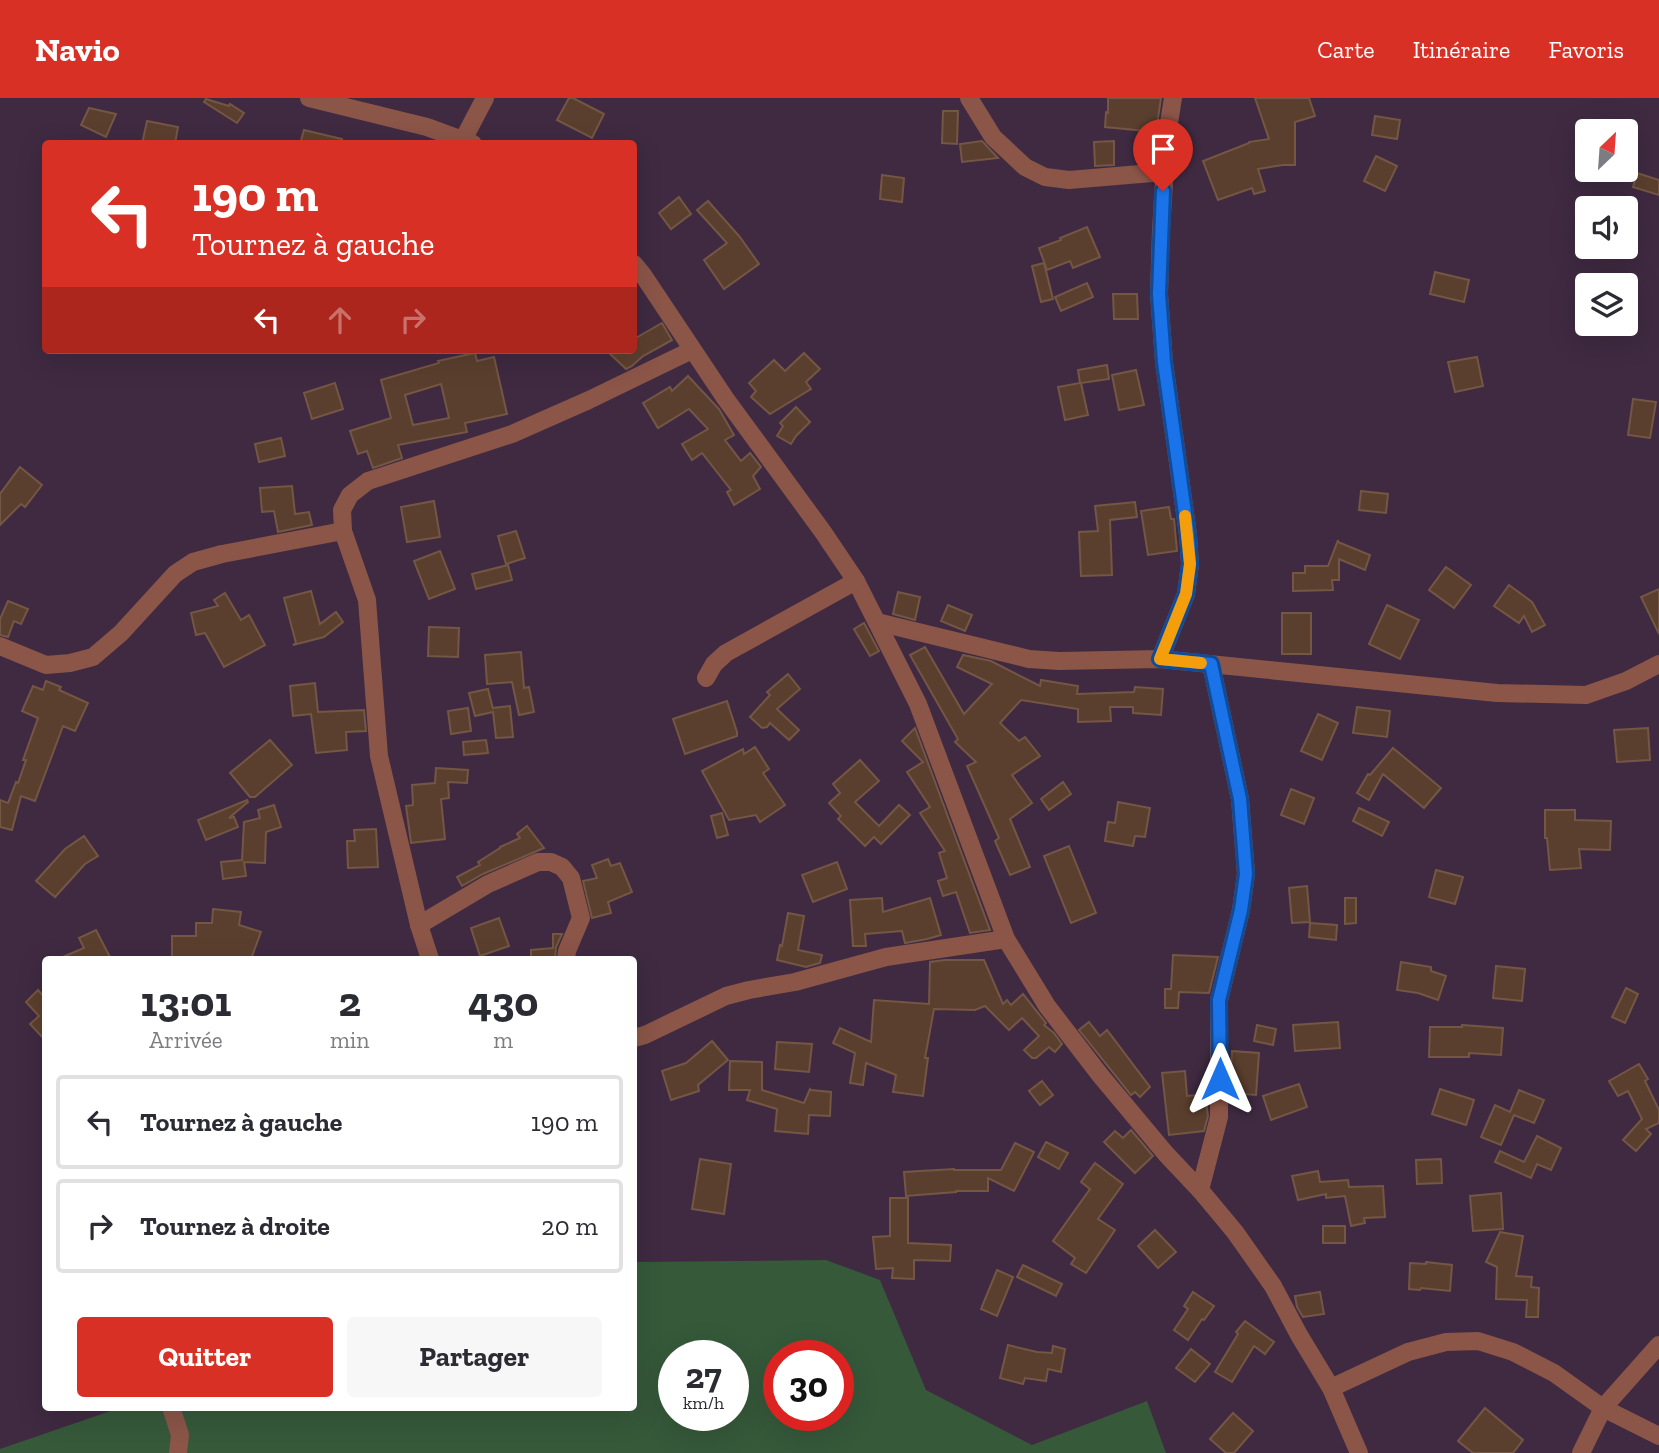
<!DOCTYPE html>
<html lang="fr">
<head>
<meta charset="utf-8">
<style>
  :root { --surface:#fff; --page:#f7f7f7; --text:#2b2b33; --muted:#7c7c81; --line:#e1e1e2; --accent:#d93025 }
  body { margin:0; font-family:"Zilla Slab",serif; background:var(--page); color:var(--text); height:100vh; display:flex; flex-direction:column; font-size:26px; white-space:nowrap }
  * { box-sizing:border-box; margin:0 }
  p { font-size:23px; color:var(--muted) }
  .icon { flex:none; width:38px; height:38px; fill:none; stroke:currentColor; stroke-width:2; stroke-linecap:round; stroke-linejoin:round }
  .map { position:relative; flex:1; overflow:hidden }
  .sheet { position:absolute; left:42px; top:858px; width:595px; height:455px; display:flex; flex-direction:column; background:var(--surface); border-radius:7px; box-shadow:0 7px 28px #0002 }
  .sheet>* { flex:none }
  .top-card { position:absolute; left:42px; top:42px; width:595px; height:214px; border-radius:7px; box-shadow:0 7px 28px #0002; background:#d93025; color:#fff; overflow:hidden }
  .needle { width:46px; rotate:25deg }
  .tools { position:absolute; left:1575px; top:21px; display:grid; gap:14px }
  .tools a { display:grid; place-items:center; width:63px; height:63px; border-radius:7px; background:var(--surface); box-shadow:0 7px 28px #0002; font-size:35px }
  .speed { position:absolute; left:658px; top:1242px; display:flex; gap:14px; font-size:35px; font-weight:700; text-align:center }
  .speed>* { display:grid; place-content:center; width:91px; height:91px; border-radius:50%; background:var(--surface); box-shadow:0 7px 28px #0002; line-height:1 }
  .speed small { font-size:18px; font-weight:400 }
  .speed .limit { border:10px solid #d22; background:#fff; color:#111 }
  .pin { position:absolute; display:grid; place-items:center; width:60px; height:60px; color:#fff; margin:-72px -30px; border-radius:50% 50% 50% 0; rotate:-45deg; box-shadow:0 0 7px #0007 }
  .pin .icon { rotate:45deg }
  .me { position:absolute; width:77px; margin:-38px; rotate:0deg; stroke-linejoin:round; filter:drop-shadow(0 0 5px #0008) }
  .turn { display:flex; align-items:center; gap:24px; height:147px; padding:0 35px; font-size:32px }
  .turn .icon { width:91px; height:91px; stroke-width:2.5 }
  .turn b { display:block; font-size:49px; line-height:60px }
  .lanes { display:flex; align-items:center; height:66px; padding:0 35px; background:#0003; justify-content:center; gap:35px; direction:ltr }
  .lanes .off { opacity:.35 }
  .eta { display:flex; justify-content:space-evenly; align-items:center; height:119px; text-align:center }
  .eta b { font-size:42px; font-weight:700; line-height:49px }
  .action { display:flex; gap:14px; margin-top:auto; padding:14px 35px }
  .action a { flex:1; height:80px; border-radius:7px; background:var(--accent); color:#fff; font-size:28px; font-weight:700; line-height:80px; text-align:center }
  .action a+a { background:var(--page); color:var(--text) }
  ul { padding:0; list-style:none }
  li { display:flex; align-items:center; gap:21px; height:94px; margin:0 14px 10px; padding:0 21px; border:4px solid var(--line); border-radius:7px }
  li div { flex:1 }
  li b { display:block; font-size:26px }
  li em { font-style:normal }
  header { display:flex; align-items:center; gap:42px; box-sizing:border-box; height:98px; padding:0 35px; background:var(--accent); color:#fff }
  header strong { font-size:33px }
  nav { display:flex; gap:38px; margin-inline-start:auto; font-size:24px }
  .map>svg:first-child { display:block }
  .green { fill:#36593a; fill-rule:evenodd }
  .building { fill:#5b3f2e; stroke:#745644; stroke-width:2; fill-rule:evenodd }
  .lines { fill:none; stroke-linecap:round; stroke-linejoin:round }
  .minor { stroke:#8b5548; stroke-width:18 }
  .route-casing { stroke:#114b97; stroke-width:18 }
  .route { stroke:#1a73e8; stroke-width:12 }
  .slow { stroke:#f59e0b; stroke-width:12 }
</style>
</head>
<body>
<header>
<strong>Navio</strong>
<nav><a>Carte</a><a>Itinéraire</a><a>Favoris</a></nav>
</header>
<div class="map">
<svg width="1659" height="1355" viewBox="0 0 1659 1355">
  <rect width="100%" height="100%" fill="#3f2a41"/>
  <path class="green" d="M826,1162l54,20 46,110 106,55 115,-44 19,52h-1166v-4l122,-42h512v-145zM674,1258h59v60h-59zM779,1258h59v60h-59z"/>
  <g class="building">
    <path d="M569,0h4l31,16 -12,24 -35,-18z"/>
    <path d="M1108,0h53l-5,34 -51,-5 1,-15 2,1z"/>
    <path d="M1255,0h54l6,18 -20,6v43h-12l-25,4 7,22 -11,3 -2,-6 -34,12 -15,-39 46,-18v-1l20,-3z"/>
    <path d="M206,1l23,7 1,-2 14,9 -7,10 -33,-21z"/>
    <path d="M89,10l27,6 -10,23 -25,-12z"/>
    <path d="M943,13h15l-1,33 -15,-1z"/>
    <path d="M1375,18l25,4 -3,19 -25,-4z"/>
    <path d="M147,23l31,6 -3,17h-33z"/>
    <path d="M304,32l38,9v5h-42z"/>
    <path d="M982,43l16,17 -36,4 -2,-18z"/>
    <path d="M1114,43v24l-19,1 -1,-24z"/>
    <path d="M1376,58l21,10 -12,25 -21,-10z"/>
    <path d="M1637,75l22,7v15l-26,-8z"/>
    <path d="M882,77l22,3 -2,24 -22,-3z"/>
    <path d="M679,99l12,17 -20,15 -12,-16z"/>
    <path d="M708,103l32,36 19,27 -35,25 -20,-29 23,-17 -30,-33z"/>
    <path d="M1087,129l13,30 -27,11 -3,-7 -23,9 -8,-22 22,-8 -1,-2z"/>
    <path d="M1044,165l9,36 -12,3 -9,-36z"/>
    <path d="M1435,174l34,8 -5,22 -34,-8z"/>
    <path d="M1087,185l6,14 -32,14 -6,-14z"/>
    <path d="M1113,196h24l1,25h-24z"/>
    <path d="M662,225l10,17 -29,16 -11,10 -6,3 -20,-19h28v-11z"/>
    <path d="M475,255l2,8 17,-4 13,57 -42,9 2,9 -69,13 4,13 -29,10 -6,-17 -9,3 -8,-23 41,-13 -10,-38 58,-17 -1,-2zM441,286l8,34 -36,7 -8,-30z"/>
    <path d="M804,255l16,16 -14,13 5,7 -41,25 -19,-17 5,-6 -7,-8 25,-23 11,11z"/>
    <path d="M1477,259l6,29 -28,6 -7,-30z"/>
    <path d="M1107,267l2,14 -28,4 7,32 -23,5 -7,-33 22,-4 -2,-13z"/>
    <path d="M1136,272l8,35 -25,5 -7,-35z"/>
    <path d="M688,278l31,33 15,26 -9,5 16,21 9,-8 11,14 -8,9 7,13 -26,16 -7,-13 4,-2 -29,-37 -10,7 -10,-16 26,-15 -19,-20 -31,19 -15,-25 27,-16 2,4z"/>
    <path d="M335,285l8,26 -31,10 -8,-26z"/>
    <path d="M1633,301l23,3 -6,36 -22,-3z"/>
    <path d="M796,309l14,15 -14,14 -5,8 -14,-8 6,-10 -3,-3z"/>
    <path d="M281,340l4,18 -26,6 -4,-18z"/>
    <path d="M20,369l22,18 -17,22 -4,-3 -21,21v-31z"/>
    <path d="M292,388l3,28 14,-2 3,13 -34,7 -4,-21 -12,1 -2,-24z"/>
    <path d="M1361,393l27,3 -2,19 -27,-3z"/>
    <path d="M434,403l6,36 -33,5 -6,-35z"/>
    <path d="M1135,404l2,15 -27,3 2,55 -31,1 -2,-44 19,-1 -3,-25z"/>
    <path d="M1169,409l2,12h3l3,32 -29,4 -7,-44z"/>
    <path d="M516,433l9,27 -19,6 -8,-28z"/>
    <path d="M1338,442v2l32,13 -5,15 -26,-11v21h-7l1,10 -40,1v-18h12v-7h23z"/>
    <path d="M440,453l15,38 -26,10 -15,-38z"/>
    <path d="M508,467l4,15 -36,9 -4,-15z"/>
    <path d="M1446,469l25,18 -17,23 -25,-18z"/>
    <path d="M1509,487l23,17 13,23 -13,7 -8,-16 -5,7 -25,-17z"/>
    <path d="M1659,491v45l-18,-37z"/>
    <path d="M311,493l9,33 16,-12 7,10 -19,15 -31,8 3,-2 -12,-45z"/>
    <path d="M898,494l22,5 -5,23 -22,-6z"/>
    <path d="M225,495l16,27 8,-5 16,30 -41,22 -19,-34 -9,2 -5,-22 27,-7 -4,-6z"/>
    <path d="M8,503l20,8 -7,15 -7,-3 -6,16 -8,-2v-16z"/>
    <path d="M948,507l24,10 -7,16 -24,-10z"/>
    <path d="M1387,507l32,15 -19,39 -31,-15z"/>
    <rect x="1282" y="515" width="29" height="41"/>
    <path d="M864,525l15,28 -9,5 -16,-27z"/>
    <path d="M429,529l30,1 -1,29 -30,-1z"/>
    <path d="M925,549l39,67 28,-30 -35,-17 6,-12 28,6 49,25 1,-6 37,6 -1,8 57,-2 1,-5 28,2 -2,26 -28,-2v-6h-23l1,14 -33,1v-13l-57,-9 -21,23 19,18 6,-4 15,19 -28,19 20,28 -22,16 20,48 -20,8 -15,-34 4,-3 -32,-72 9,-4 -21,-20 3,-3 -48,-84z"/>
    <path d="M521,554l3,36 5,-1 5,25 -15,3 -7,-33 -25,2 -2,-29z"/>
    <path d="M788,576l12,15 -23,20 22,21 -10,10 -19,-17 -3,4 -5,1 -12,-11 20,-22 -3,-3z"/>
    <path d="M46,583l15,6 -2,3 29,13 -13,28 -12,-5 -28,75 -14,-5 -9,34 -12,-3v-27l8,3 8,-21 2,1 8,-23h-3l15,-42 -16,-7 11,-25 10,4z"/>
    <path d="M315,585l3,29 46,-2 2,21 -20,1 1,18 -31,3 -5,-39 -18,2 -3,-30z"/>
    <path d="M488,591l5,20v-1l17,-2 3,31 -17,1 -3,-26 -18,4 -6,-23z"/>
    <path d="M727,603l10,31v4l-52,18 -12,-35z"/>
    <path d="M1357,609l33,4 -3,26 -34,-4z"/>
    <path d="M468,610l3,23 -20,3 -3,-23z"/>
    <path d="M1318,616l20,9 -16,37 -21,-9z"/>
    <path d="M915,630l75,202 -20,3 -14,-41 -13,4 -5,-15 9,-3 -8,-25 6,-2 -25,-38 10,-6 -23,-35 16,-10 -21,-21z"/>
    <path d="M1648,630l2,32 -33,2 -3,-32z"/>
    <path d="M270,642l22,25 -37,32h-5l-20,-24z"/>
    <path d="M486,642l2,13 -24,2 -1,-13z"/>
    <path d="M755,649l14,22 -6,4 22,32 -25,17 -4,-7 -27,5 -27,-49 41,-22 1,5z"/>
    <path d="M1393,650l48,40 -17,20 -41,-34 -14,26 -12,-7 11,-19 2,1z"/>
    <path d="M860,662l19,21 -24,21 24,24 20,-21 11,10 -29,29 -7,-7 -9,9 -27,-27 3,-3 -12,-13 11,-10 -7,-9z"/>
    <path d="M436,670l32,2 -1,13 -19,-1 1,16 -8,1 4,40 -34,4 -5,-37 7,-1 -1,-20 23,-2z"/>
    <path d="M1063,684l8,12 -22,16 -8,-11z"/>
    <path d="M1291,691l23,9 -10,26 -23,-9z"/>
    <path d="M247,702l1,2 -19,16 5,-1 4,10 -32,13 -8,-20z"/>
    <path d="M1118,704l32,6 -5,29 -10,-1 -2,10 -28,-5 3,-19 7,1z"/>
    <path d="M274,707l7,22 -15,5 -1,31 -21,-1 2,14 -23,3 -2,-17 21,-2 2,-38 16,-4 -2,-8z"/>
    <path d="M1359,710l30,14 -7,14 -29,-15z"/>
    <path d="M1545,712h30v10l36,1 -1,29 -31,-1 2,19 -31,2 -3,-32h-2z"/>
    <path d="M722,715l6,22 -11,3 -6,-22z"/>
    <path d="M527,728l17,22 -61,26 -21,12 -5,-9 23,-12 -2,-3 22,-14v-1l20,-9 -3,-4z"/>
    <path d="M376,731l2,38 -30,1 -1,-27h8l-1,-11z"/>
    <path d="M84,738l14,20 -13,8 -30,33 -19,-16 29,-32z"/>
    <path d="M1069,748l27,67 -25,10 -27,-67z"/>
    <path d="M608,761l3,7 9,-3 12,29 -24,10 3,11 -19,5 -9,-37 14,-3 -5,-13z"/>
    <path d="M837,764l10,27 -34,13 -11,-27z"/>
    <path d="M1436,772l27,7 -8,27 -26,-7z"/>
    <path d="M1307,788l3,36 -18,1 -3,-35z"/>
    <path d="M882,800l1,14 47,-14 11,37 -14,4 -22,4 -3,-12 -37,3 1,12h-13l-3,-46z"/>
    <path d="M1345,800h11v25l-11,1z"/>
    <path d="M213,811l28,3 -2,13 22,7 -10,27h-79v-23h24v-13h16z"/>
    <path d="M788,815l16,3 -6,34 24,5 -2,8 -14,4 -29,-7 3,-15 2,1z"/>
    <path d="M499,820l10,28 -29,10 -9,-28z"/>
    <path d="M1310,825l27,2 -1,15 -27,-3z"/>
    <path d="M96,832l15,29h-53l26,-11 -5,-10z"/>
    <path d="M553,836h9l-6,13 -1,12h-24v-9l22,-2z"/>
    <path d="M1173,857l45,2 -9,36 -30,-1 -1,16h-13v-19h6z"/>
    <path d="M945,862h39l19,44 4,-4 4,5 12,-11 23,29 -2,2 10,8 8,11 -7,8 -6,-5 -13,11h-4l-8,-8 15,-14 -17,-18 -13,12 -24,-24 -10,4 -41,-1 -9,49h3l-5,38 -30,-4 3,-17 -30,-12 -3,22 -13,-2 5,-30 -22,-10 7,-15 31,14 3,-42 55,4 1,-42z"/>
    <path d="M1401,864l30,5v4l15,5 -8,24 -20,-7 -21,-3z"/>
    <path d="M1496,868l29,3 -3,32 -29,-3z"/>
    <path d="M1626,890l12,6 -13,29 -13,-6z"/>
    <path d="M38,892l8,9v42l-16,-17 9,-8 -13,-14z"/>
    <path d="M1089,924l11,14 7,-6 43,57 -10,10 -5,-5 -4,3 -52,-65z"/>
    <path d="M1338,924l2,26 -45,3 -2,-26z"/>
    <path d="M1257,927l19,4 -3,16 -19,-4z"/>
    <path d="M1462,927l41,3 -2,27 -32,-2v4h-40l1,-30h32z"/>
    <path d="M712,943l16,19 -30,25 1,6 -28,9 -9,-29 24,-8z"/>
    <path d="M777,944l35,2 -3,28 -34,-3z"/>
    <path d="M1232,953l27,2 -3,42 -26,-2z"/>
    <path d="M730,963l32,1v28l42,13 6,-14 1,1 20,2 -1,24 -21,-1 -1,19 -33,-3 2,-22 -30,-9 3,-10h-21z"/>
    <path d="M1639,966l9,15 -3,2 14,29v13l-13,6 5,5 -15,17 -13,-11 19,-21 -14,-28 -10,5 -9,-15z"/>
    <path d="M1185,973l2,25 18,-2 3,22 -4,15 -35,4 -7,-62z"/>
    <path d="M1042,983l11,14 -13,10 -11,-14z"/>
    <path d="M1299,986l8,23 -36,13 -8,-24z"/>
    <path d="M1440,991l34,11 -8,25 -34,-11z"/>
    <path d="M1519,992l25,10 -10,23 -20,-8 -13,30 -20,-8 14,-32 15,7z"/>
    <path d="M1131,1032l22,26 -18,17 -31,-31 11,-11 8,7z"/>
    <path d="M1537,1038l24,12 -10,22 -14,-6 -6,14 -36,-16 5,-11 24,11z"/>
    <path d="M1046,1044l22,11 -9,16 -21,-12z"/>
    <path d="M1015,1045l19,9 -20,39 -26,-13v13h-32v1l-50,4 -2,-24 50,-3v1h47z"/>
    <path d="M700,1061l31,5 -7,50 -32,-5z"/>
    <path d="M1441,1061l1,24 -25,1 -1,-24z"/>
    <path d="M1095,1065l28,21 -25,35 17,11 -29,43 -15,-9 4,-6 -22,-17 37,-52 -9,-7z"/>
    <path d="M1318,1073l2,11 28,-2 1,7 34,-1 2,31 -21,1 1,5 -14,3 -6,-30 -19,2v-4l-28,6 -6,-24z"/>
    <path d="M1501,1095l2,36 -30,2 -3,-35z"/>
    <path d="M890,1100h18v45l43,2 -1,16 -36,-1v19l-22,-1 1,-10 -17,1 -3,-32 17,-1z"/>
    <rect x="1323" y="1128" width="22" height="17"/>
    <path d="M1155,1132l21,22 -18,16 -20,-22z"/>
    <path d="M1500,1134l23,4 -7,40 16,1 -1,10 8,1 -1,29h-12l1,-17 -31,-1 1,-32 -11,-5z"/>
    <path d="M1426,1164l26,3 -2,26 -29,-3 -1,2 -11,-1 1,-26 16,1z"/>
    <path d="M1023,1167l39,19 -6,12 -39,-19z"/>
    <path d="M997,1172l16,7 -16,39 -16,-7z"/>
    <path d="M1193,1194l21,14 -10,14 -2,-1 -14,21 -14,-10 14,-21 -4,-3z"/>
    <path d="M1320,1194l4,22 -21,3 -6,-10 -2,-11z"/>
    <path d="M1245,1223l29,21 -9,12 -11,-8 -22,36 -17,-10 23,-38 -2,-2z"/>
    <path d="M1008,1247l29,7 15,1 1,-7 12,3 -4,23 -13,-3 -2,12 -21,-3 -2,6 -23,-6z"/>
    <path d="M1191,1251l19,15 -15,18 -19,-14z"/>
    <path d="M1485,1310l38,32 -10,13h-40l-15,-12z"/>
    <path d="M1233,1315l20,18 -19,22h-8l-16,-14z"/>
  </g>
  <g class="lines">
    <g class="minor">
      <path d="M309,0l118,29 46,17"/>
      <path d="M969,0l24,39 32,30 20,10 24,3 95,-8"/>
      <path d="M463,42l22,-42"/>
      <path d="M634,166l9,11 82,123 98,134 33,49 62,123 88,235 41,67 53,69 66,79 34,36 35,42 38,54 26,49 32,53 28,65"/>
      <path d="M877,524l152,37 30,2 101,-2 337,34 89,2 40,-14 33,-17"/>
      <path d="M0,548l46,19 24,-2 23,-6 28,-24 54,-59 18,-12 29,-8 121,-23"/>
      <path d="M1160,561l26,-65 4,-30 -2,-29 -24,-173 -5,-68 2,-64 6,-95 6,-37"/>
      <path d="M706,580l8,-14 12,-11 130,-72"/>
      <path d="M419,827l69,-41 50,-22h13l11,5 9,11 10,40 -14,33 -1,8"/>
      <path d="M430,861l-11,-34 -40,-169 -12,-156 -24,-69 -1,-21 8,-15 18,-14 144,-47 77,-34 103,-50"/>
      <path d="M634,940l11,-3 81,-39 23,-6 46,-8 91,-25 120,-18"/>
      <path d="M1200,1092l19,-73v-117l22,-90 5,-36 -6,-75 -29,-135"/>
      <path d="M1331,1290l77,-36 38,-10 32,-1 35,11 41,21 49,35 56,28"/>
      <path d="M171,1309l9,28 -2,18"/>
      <path d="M1581,1355l22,-45 56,-63"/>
    </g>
  </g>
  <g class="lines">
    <defs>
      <path id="route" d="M1163,93l-4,103 5,68 24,173 2,29 -4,30 -26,65 51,5 29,135 6,75 -5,36 -22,90 1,79"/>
    </defs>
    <use href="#route" class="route-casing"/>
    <use href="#route" class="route"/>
    <path class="slow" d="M1185,418l5,48 -4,30 -26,65 41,4"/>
  </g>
</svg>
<div class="tools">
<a><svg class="needle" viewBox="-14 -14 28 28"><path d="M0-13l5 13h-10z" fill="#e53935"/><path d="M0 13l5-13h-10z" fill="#7c7c81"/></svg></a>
<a><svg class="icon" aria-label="sound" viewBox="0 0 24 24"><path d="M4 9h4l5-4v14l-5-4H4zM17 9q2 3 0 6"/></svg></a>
<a><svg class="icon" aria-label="layers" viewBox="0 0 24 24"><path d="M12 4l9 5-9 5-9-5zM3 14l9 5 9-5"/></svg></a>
</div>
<div class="speed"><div>27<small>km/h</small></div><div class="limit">30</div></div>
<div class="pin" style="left:1163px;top:93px;background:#d93025"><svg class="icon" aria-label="arrive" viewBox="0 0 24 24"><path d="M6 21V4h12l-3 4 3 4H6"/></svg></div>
<svg class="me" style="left:1220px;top:981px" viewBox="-20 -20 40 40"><path d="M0-17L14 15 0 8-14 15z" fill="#1a73e8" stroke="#fff" stroke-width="4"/></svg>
<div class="top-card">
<div class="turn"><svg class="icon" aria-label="left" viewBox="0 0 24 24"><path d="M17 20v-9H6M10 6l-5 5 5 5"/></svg><div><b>190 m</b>Tournez à gauche</div></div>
<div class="lanes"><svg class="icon" aria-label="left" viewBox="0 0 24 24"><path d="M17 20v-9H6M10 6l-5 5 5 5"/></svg><svg class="icon off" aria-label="ahead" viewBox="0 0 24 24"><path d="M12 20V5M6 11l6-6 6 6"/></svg><svg class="icon off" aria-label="right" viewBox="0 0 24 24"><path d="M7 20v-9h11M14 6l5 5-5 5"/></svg></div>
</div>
<section class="sheet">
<div class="eta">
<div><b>13:01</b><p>Arrivée</p></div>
<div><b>2</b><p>min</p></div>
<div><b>430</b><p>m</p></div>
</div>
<ul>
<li><svg class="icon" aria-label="left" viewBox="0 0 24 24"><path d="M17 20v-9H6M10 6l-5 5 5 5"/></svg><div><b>Tournez à gauche</b></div><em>190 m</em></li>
<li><svg class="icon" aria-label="right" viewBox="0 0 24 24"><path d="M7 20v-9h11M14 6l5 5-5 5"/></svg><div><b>Tournez à droite</b></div><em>20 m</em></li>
</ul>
<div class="action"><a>Quitter</a><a>Partager</a></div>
</section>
</div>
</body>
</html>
